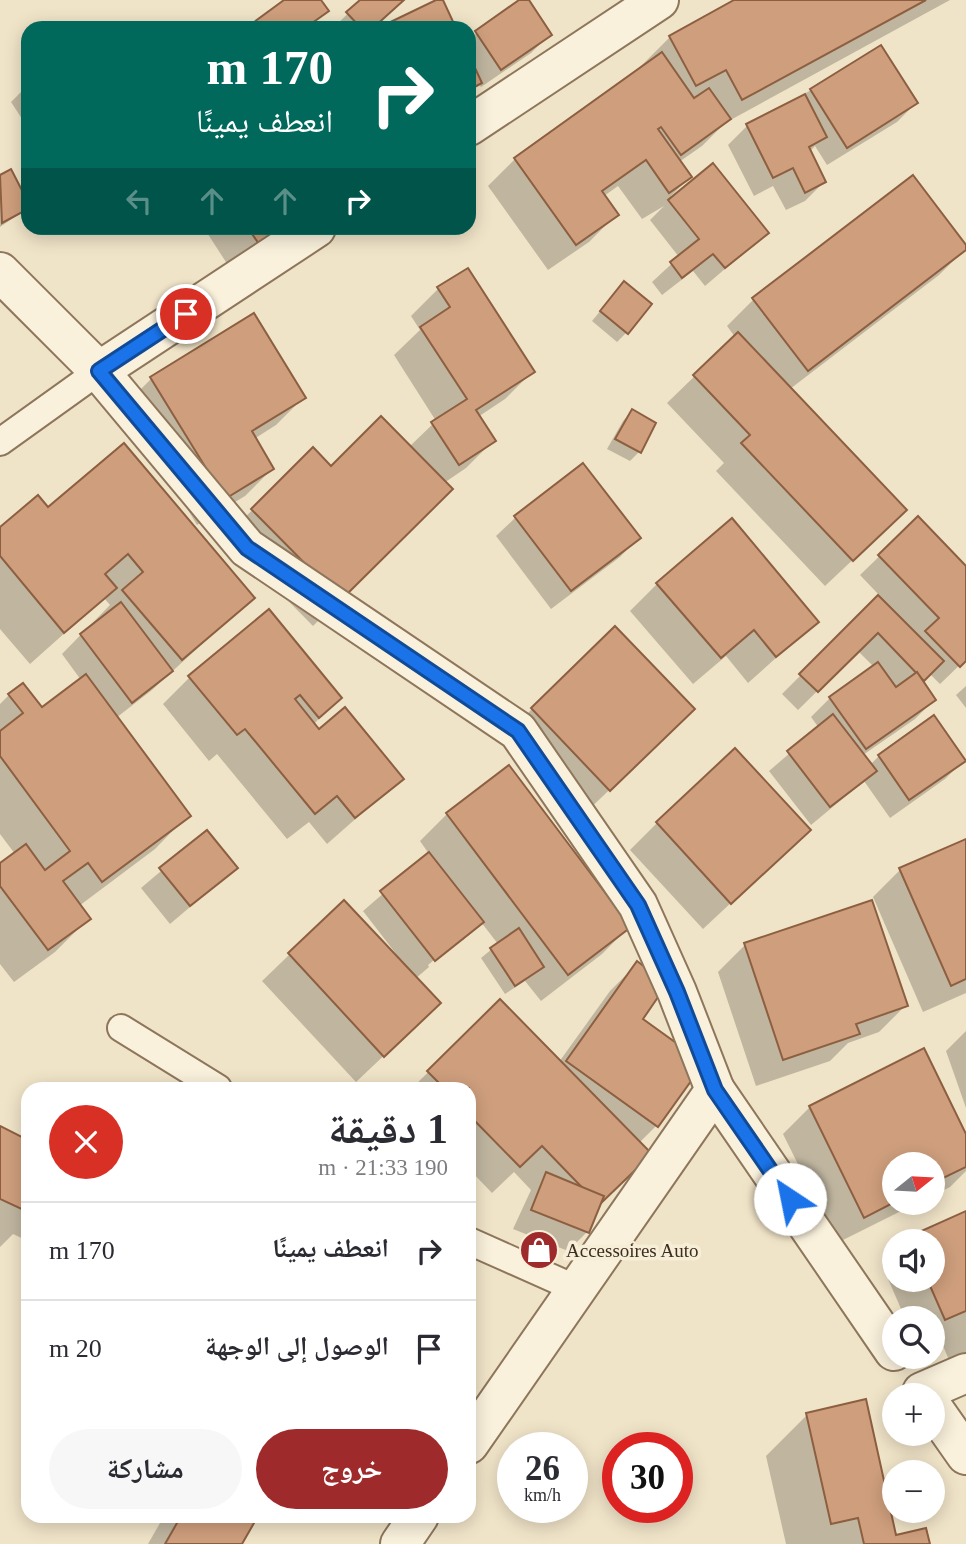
<!DOCTYPE html>
<html lang="ar">
<head>
<meta charset="utf-8">
<style>
  :root { --surface:#fff; --page:#f7f7f7; --text:#2b2b33; --muted:#7c7c81; --line:#e1e1e2; --accent:#9e2a2b }
  body { margin:0; font-family:"Times New Roman","Noto Naskh Arabic",serif; background:var(--page); color:var(--text); direction:rtl; height:100vh; display:flex; flex-direction:column; font-size:26px; white-space:nowrap }
  * { box-sizing:border-box; margin:0 }
  p { font-size:23px; color:var(--muted) }
  .icon { flex:none; width:38px; height:38px; fill:none; stroke:currentColor; stroke-width:2; stroke-linecap:round; stroke-linejoin:round }
  .map { position:relative; flex:1; overflow:hidden; direction:ltr }
  .sheet { position:absolute; left:21px; top:1082px; width:455px; height:441px; display:flex; flex-direction:column; background:var(--surface); border-radius:21px; box-shadow:0 4px 18px #0003; direction:rtl }
  .sheet>* { flex:none }
  .guide { position:absolute; left:21px; top:21px; width:455px; height:214px; border-radius:21px; box-shadow:0 4px 18px #0003; direction:rtl; background:#00695c; color:#fff; overflow:hidden }
  .needle { width:46px; rotate:72deg }
  .fabs { position:absolute; left:882px; top:1152px; display:grid; gap:14px }
  .fabs a { display:grid; place-items:center; width:63px; height:63px; border-radius:50%; background:var(--surface); box-shadow:0 4px 18px #0003; font-size:35px }
  .speed { position:absolute; left:497px; top:1432px; display:flex; gap:14px; font-size:35px; font-weight:700; text-align:center }
  .speed>* { display:grid; place-content:center; width:91px; height:91px; border-radius:50%; background:var(--surface); box-shadow:0 4px 18px #0003; line-height:1 }
  .speed small { font-size:18px; font-weight:400 }
  .speed .limit { border:10px solid #d22; background:#fff; color:#111 }
  .pin { position:absolute; display:grid; place-items:center; width:60px; height:60px; color:#fff; margin:-30px; border:4px solid #fff; border-radius:50%; box-shadow:0 2px 7px #0007 }
  .me { position:absolute; width:77px; margin:-38px; rotate:326deg; stroke-linejoin:round; filter:drop-shadow(0 0 5px #0008) }
  .turn { display:flex; align-items:center; gap:24px; height:147px; padding:0 28px; font-size:32px }
  .turn .icon { width:91px; height:91px; stroke-width:2.5 }
  .turn b { display:block; font-size:49px; line-height:60px }
  .lanes { display:flex; align-items:center; height:66px; padding:0 28px; background:#0003; justify-content:center; gap:35px; direction:ltr }
  .lanes .off { opacity:.35 }
  .round { display:grid; place-items:center; flex:none; width:74px; height:74px; border-radius:37px; background:var(--page) }
  .overview { display:flex; align-items:center; justify-content:space-between; height:119px; padding:0 28px }
  h1 { font-size:42px; font-weight:700; line-height:52px }
  .primary-button { display:flex; gap:14px; margin-top:auto; padding:14px 28px }
  .primary-button a { flex:1; height:80px; border-radius:42px; background:var(--accent); color:#fff; font-size:28px; font-weight:700; line-height:80px; text-align:center }
  .primary-button a+a { background:var(--page); color:var(--text) }
  ul { padding:0; list-style:none }
  li { display:flex; align-items:center; gap:21px; height:98px; padding:0 28px; border-top:2px solid var(--line) }
  li div { flex:1 }
  li b { display:block; font-size:26px }
  li em { font-style:normal }
  .map>svg:first-child { display:block }
  .shadow { fill:#0003 }
  .building { fill:#cf9f7d; stroke:#8d5f41; stroke-width:2 }
  .lines { fill:none; stroke-linecap:round; stroke-linejoin:round }
  .lane-casing { stroke:#8d765c; stroke-width:30 }
  .street-casing { stroke:#8d765c; stroke-width:42 }
  .lane { stroke:#faf1dc; stroke-width:26 }
  .street { stroke:#faf1dc; stroke-width:38 }
  .route-casing { stroke:#114b97; stroke-width:18 }
  .route { stroke:#1a73e8; stroke-width:12 }
  .labels { text-anchor:middle; stroke-width:7; stroke-linejoin:round; paint-order:stroke }
  .poi-label { font-size:19px; fill:#3d2e20; stroke:#f7eed8; text-anchor:start }
</style>
</head>
<body>
<div class="map">
<svg width="966" height="1544" viewBox="0 0 966 1544">
  <rect width="100%" height="100%" fill="#f0e4c8"/>
  <g class="shadow">
    <path d="M362,0h42l-31,28h-46l6,-4 1,3z"/>
    <path d="M523,0h4l23,34 -19,19 -50,34 -2,-3 -10,10v-55z"/>
    <path d="M738,0h212l-225,123 -23,23 -23,16 11,15 -19,19 2,2 94,35 -62,53 -12,-15 -31,24 -10,-13 27,-25 -29,-37 14,-14 -22,13 -24,-33 -14,10 12,19 -27,27 -41,28 -60,-84 27,-27 122,-89 33,-33z"/>
    <path d="M28,85v43l-17,-26z"/>
    <path d="M811,90l105,13 -19,19 -70,43 -12,-19 -6,6 15,30 -19,19 -19,9 -13,-24 -19,10 -26,-51 19,-19z"/>
    <path d="M10,171l18,37 -28,19v-50z"/>
    <path d="M204,228h99l-70,45z"/>
    <path d="M966,248l-27,27 -149,114 87,148 -52,49 -109,-115 8,-8 -57,-60 68,-66 -8,-11 27,-27z"/>
    <path d="M438,289l94,83 -27,27 -27,18 15,24 -27,27 -22,15 6,6 -137,137 -88,-89 88,-87 18,18 78,-21 27,-26 -42,-66 26,-25 -9,-14z"/>
    <path d="M615,293l12,39 -10,10 -25,-21z"/>
    <path d="M152,378l151,20 -27,27 -22,14 18,30 -27,27 -48,29 -72,-120z"/>
    <path d="M632,411l7,41 -9,9 -23,-12 16,-28z"/>
    <path d="M583,465l55,73 -18,19 -69,52 -55,-73 19,-18z"/>
    <path d="M48,510l204,88 -100,92 -36,28 72,97 -33,34 -76,57 9,13 -33,33 -41,30 -14,-18v-99l15,-11 -15,-20v-130l9,-9 32,14 40,-29 -19,-26 48,-49 -6,-7 -74,66 -30,-35v-99z"/>
    <path d="M918,519l48,49v91l-26,25 -11,-11 -8,8 13,19 -19,19 -52,36 7,10 9,-9 85,4 -19,19 -55,39 -26,-37 -53,44 -42,-54 50,-43 -8,-11 19,-19 44,-31 -16,-16 -60,59 -16,-16 98,-98 -20,-21z"/>
    <path d="M657,584l159,38 -68,61 -22,-27 -33,28 -63,-73z"/>
    <path d="M190,677l149,21 -26,27 5,6 84,47 -75,66 -18,-22 -22,17 -70,-85 -8,7 -46,-57z"/>
    <path d="M966,686v22l-10,-13z"/>
    <path d="M532,709l134,27 -84,80 -77,-80z"/>
    <path d="M509,767l120,160 -27,27 -61,47 -16,-20 -20,13 -24,-36 17,-14 -17,-22 -18,18v-4l-35,29 1,2 -14,12 -4,51 -55,52 -94,-101 81,-78 55,58 2,-2 -37,-48 66,-57 -9,-13 27,-27z"/>
    <path d="M657,823l124,33 -78,73 -73,-79z"/>
    <path d="M207,832l29,36 -66,56 -29,-36z"/>
    <path d="M966,841v152l-43,19 -50,-115 27,-27z"/>
    <path d="M745,945l161,60 -27,27 -31,11 -18,18 -74,25 -38,-114z"/>
    <path d="M637,964l3,55 17,106 -18,18 -41,63 -11,26 -19,19 -55,-22 18,-39 -17,-18 -22,21 -23,-24v-81h-57l88,-86 59,60 51,-71z"/>
    <path d="M966,1031v77l-20,-57z"/>
    <path d="M810,1107l156,31v33l-16,16 -17,9v-32h-39v38h25l-82,41 -54,-109z"/>
    <path d="M0,1128l28,14v99l-15,-7 -13,13z"/>
    <path d="M966,1211v153l-13,6 -14,-34 -6,3v-21h-28l-23,-53 12,-12v26h39v-38h-26z"/>
    <path d="M807,1415l88,122 33,7h-142l-20,-88z"/>
    <path d="M164,1516h92l-16,28h-92z"/>
  </g>
  <g class="building">
    <path d="M284,0h37l8,11 -24,17h-59z"/>
    <path d="M360,0h44l-31,28h-12l-15,-16z"/>
    <path d="M436,0h7l13,28h-78z"/>
    <path d="M519,0h10l23,35 -51,35 -26,-39z"/>
    <path d="M734,0h192l-184,100 -16,-30 -30,16 -27,-50z"/>
    <path d="M881,45l37,58 -71,45 -37,-59z"/>
    <path d="M662,52l32,46 15,-10 22,31 -50,36 -20,-28 -3,2 34,48 -23,16 -23,-33 -44,31 17,24 -43,30 -62,-87z"/>
    <path d="M469,55l13,28 -13,7z"/>
    <path d="M805,94l22,43 -18,10 17,35 -21,11 -12,-25 -20,10 -27,-54z"/>
    <path d="M713,163l56,70 -44,35 -12,-14 -31,24 -12,-16 29,-23 -31,-39z"/>
    <path d="M11,169l17,33v7l-26,14 -2,-48z"/>
    <path d="M913,175l53,70v5l-158,121 -56,-73z"/>
    <path d="M248,228h43l-30,19z"/>
    <path d="M468,268l67,104 -59,38 20,31 -37,24 -28,-43 36,-23 -47,-72 30,-20 -13,-20z"/>
    <path d="M624,281l28,23 -24,30 -28,-23z"/>
    <path d="M254,313l52,85 -54,33 22,38 -49,30 -75,-122z"/>
    <path d="M738,332l169,178 -54,51 -112,-118 9,-8 -57,-60z"/>
    <path d="M632,409l24,14 -15,30 -26,-14z"/>
    <path d="M381,416l72,73 -112,111 -90,-91 62,-62 18,19z"/>
    <path d="M124,443l131,155 -73,62 -60,-70 21,-18 -15,-18 -23,20 12,14 -53,45 -64,-77v-29l38,-32 10,12z"/>
    <path d="M583,463l58,75 -70,53 -57,-75z"/>
    <path d="M918,516l48,50v95l-6,6 -35,-36 14,-13 -61,-63z"/>
    <path d="M732,518l87,104 -43,35 -22,-27 -33,28 -65,-75z"/>
    <path d="M878,595l66,66 -20,20 -46,-48 -60,59 -19,-18z"/>
    <path d="M121,602l52,69 -41,32 -52,-69z"/>
    <path d="M269,609l73,89 -23,20 -19,-23 -5,4 24,30 26,-22 59,72 -49,39 -18,-22 -22,18 -70,-85 -8,6 -49,-59z"/>
    <path d="M615,626l80,83 -85,82 -79,-83z"/>
    <path d="M878,662l18,25 21,-15 19,28 -70,49 -37,-52z"/>
    <path d="M86,674l105,142 -89,66 -14,-19 -25,18 28,38 -43,31 -48,-64v-23l26,-19 19,26 25,-19 -70,-95v-25l23,-18 -15,-19 15,-11 19,24z"/>
    <path d="M833,714l44,57 -47,36 -43,-56z"/>
    <path d="M934,715l32,46 -57,39 -31,-45z"/>
    <path d="M735,748l76,82 -80,74 -75,-82z"/>
    <path d="M509,765l122,162 -63,48 -122,-162z"/>
    <path d="M207,830l31,38 -48,38 -31,-38z"/>
    <path d="M966,839v140l-15,7 -52,-118z"/>
    <path d="M429,852l55,70 -49,39 -55,-70z"/>
    <path d="M344,900l97,103 -57,54 -96,-104z"/>
    <path d="M872,900l36,106 -52,18 4,10 -77,26 -39,-117z"/>
    <path d="M519,928l25,39 -29,19 -25,-38z"/>
    <path d="M637,961l30,23 -24,35 61,44 -46,64 -92,-66z"/>
    <path d="M500,999l152,155 -53,51 -57,-59 -22,21 -51,-52v-27h-25l-17,-17z"/>
    <path d="M924,1048l42,86v33l-33,16v-19h-39l1,38 -31,16 -55,-112z"/>
    <path d="M0,1126l28,14v72l-28,-13z"/>
    <path d="M546,1172l58,24 -15,37 -58,-23z"/>
    <path d="M966,1211v100l-21,9 -18,-41h6v-38h-23l-2,-4z"/>
    <path d="M866,1399l30,136 30,-7 4,16h-66l-6,-26 -27,6 -25,-111z"/>
    <path d="M181,1516h77l-16,28h-77z"/>
  </g>
  <g class="lines">
    <defs>
      <g id="lane">
        <path d="M0,442l99,-71"/>
        <path d="M121,1028l97,60"/>
        <path d="M469,1241l108,48"/>
      </g>
      <g id="street">
        <path d="M469,126l190,-126"/>
        <path d="M0,272l99,99 148,177 271,183 120,174 39,87 38,98 -246,354"/>
        <path d="M99,371l217,-143"/>
        <path d="M715,1090l179,261"/>
        <path d="M922,1392l44,-19"/>
        <path d="M933,1408l33,47"/>
        <path d="M400,1544l19,-28"/>
      </g>
    </defs>
    <use href="#lane" class="lane-casing"/>
    <use href="#street" class="street-casing"/>
    <use href="#lane" class="lane"/>
    <use href="#street" class="street"/>
  </g>
  <g class="lines">
    <defs>
      <path id="route" d="M186,314l-87,57 148,177 271,183 120,174 39,87 38,98 75,109"/>
    </defs>
    <use href="#route" class="route-casing"/>
    <use href="#route" class="route"/>
  </g>
  <defs>
    <symbol id="shop-disc" viewBox="-11 -11 22 22"><circle r="9.5" fill="#9e2a2b" stroke="#f7eed8"/><path d="M-5-2.5h2.3a2.7 3.5 0 0 1 5.4 0H5L5.5 6h-11ZM-1.5-2.5h3a1.5 2.3 0 0 0-3 0Z" fill="#fff"/></symbol>
  </defs>
  <g fill-rule="evenodd">
    <use href="#shop-disc" x="517" y="1228" width="44" height="44"/>
  </g>
  <g class="labels">
    <g class="poi-label">
      <text x="566" y="1257">Accessoires Auto</text>
    </g>
  </g>
</svg>
<div class="fabs">
<a><svg class="needle" viewBox="-14 -14 28 28"><path d="M0-13l5 13h-10z" fill="#e53935"/><path d="M0 13l5-13h-10z" fill="#7c7c81"/></svg></a>
<a><svg class="icon" aria-label="sound" viewBox="0 0 24 24"><path d="M4 9h4l5-4v14l-5-4H4zM17 9q2 3 0 6"/></svg></a>
<a><svg class="icon" aria-label="search" viewBox="0 0 24 24"><circle cx="10" cy="10" r="6"/><path d="M15 15l6 6"/></svg></a>
<a>+</a>
<a>−</a>
</div>
<div class="speed"><div>26<small>km/h</small></div><div class="limit">30</div></div>
<div class="pin" style="left:186px;top:314px;background:#d93025"><svg class="icon" aria-label="arrive" viewBox="0 0 24 24"><path d="M6 21V4h12l-3 4 3 4H6"/></svg></div>
<svg class="me" style="left:790px;top:1199px" viewBox="-20 -20 40 40"><circle r="19" fill="#fff"/><path d="M0-13L10 11 0 6-10 11z" fill="#1a73e8"/></svg>
<div class="guide">
<div class="turn"><svg class="icon" aria-label="right" viewBox="0 0 24 24"><path d="M7 20v-9h11M14 6l5 5-5 5"/></svg><div><b>170 m</b>انعطف يمينًا</div></div>
<div class="lanes"><svg class="icon off" aria-label="left" viewBox="0 0 24 24"><path d="M17 20v-9H6M10 6l-5 5 5 5"/></svg><svg class="icon off" aria-label="ahead" viewBox="0 0 24 24"><path d="M12 20V5M6 11l6-6 6 6"/></svg><svg class="icon off" aria-label="ahead" viewBox="0 0 24 24"><path d="M12 20V5M6 11l6-6 6 6"/></svg><svg class="icon" aria-label="right" viewBox="0 0 24 24"><path d="M7 20v-9h11M14 6l5 5-5 5"/></svg></div>
</div>
<section class="sheet">
<div class="overview"><div><h1>1 دقيقة</h1><p>190 m · 21:33</p></div><a class="round" style="background:#d93025;color:#fff"><svg class="icon" aria-label="close" viewBox="0 0 24 24"><path d="M6 6l12 12M18 6L6 18"/></svg></a></div>
<ul>
<li><svg class="icon" aria-label="right" viewBox="0 0 24 24"><path d="M7 20v-9h11M14 6l5 5-5 5"/></svg><div><b>انعطف يمينًا</b></div><em>170 m</em></li>
<li><svg class="icon" aria-label="arrive" viewBox="0 0 24 24"><path d="M6 21V4h12l-3 4 3 4H6"/></svg><div><b>الوصول إلى الوجهة</b></div><em>20 m</em></li>
</ul>
<div class="primary-button"><a>خروج</a><a>مشاركة</a></div>
</section>
</div>
</body>
</html>
